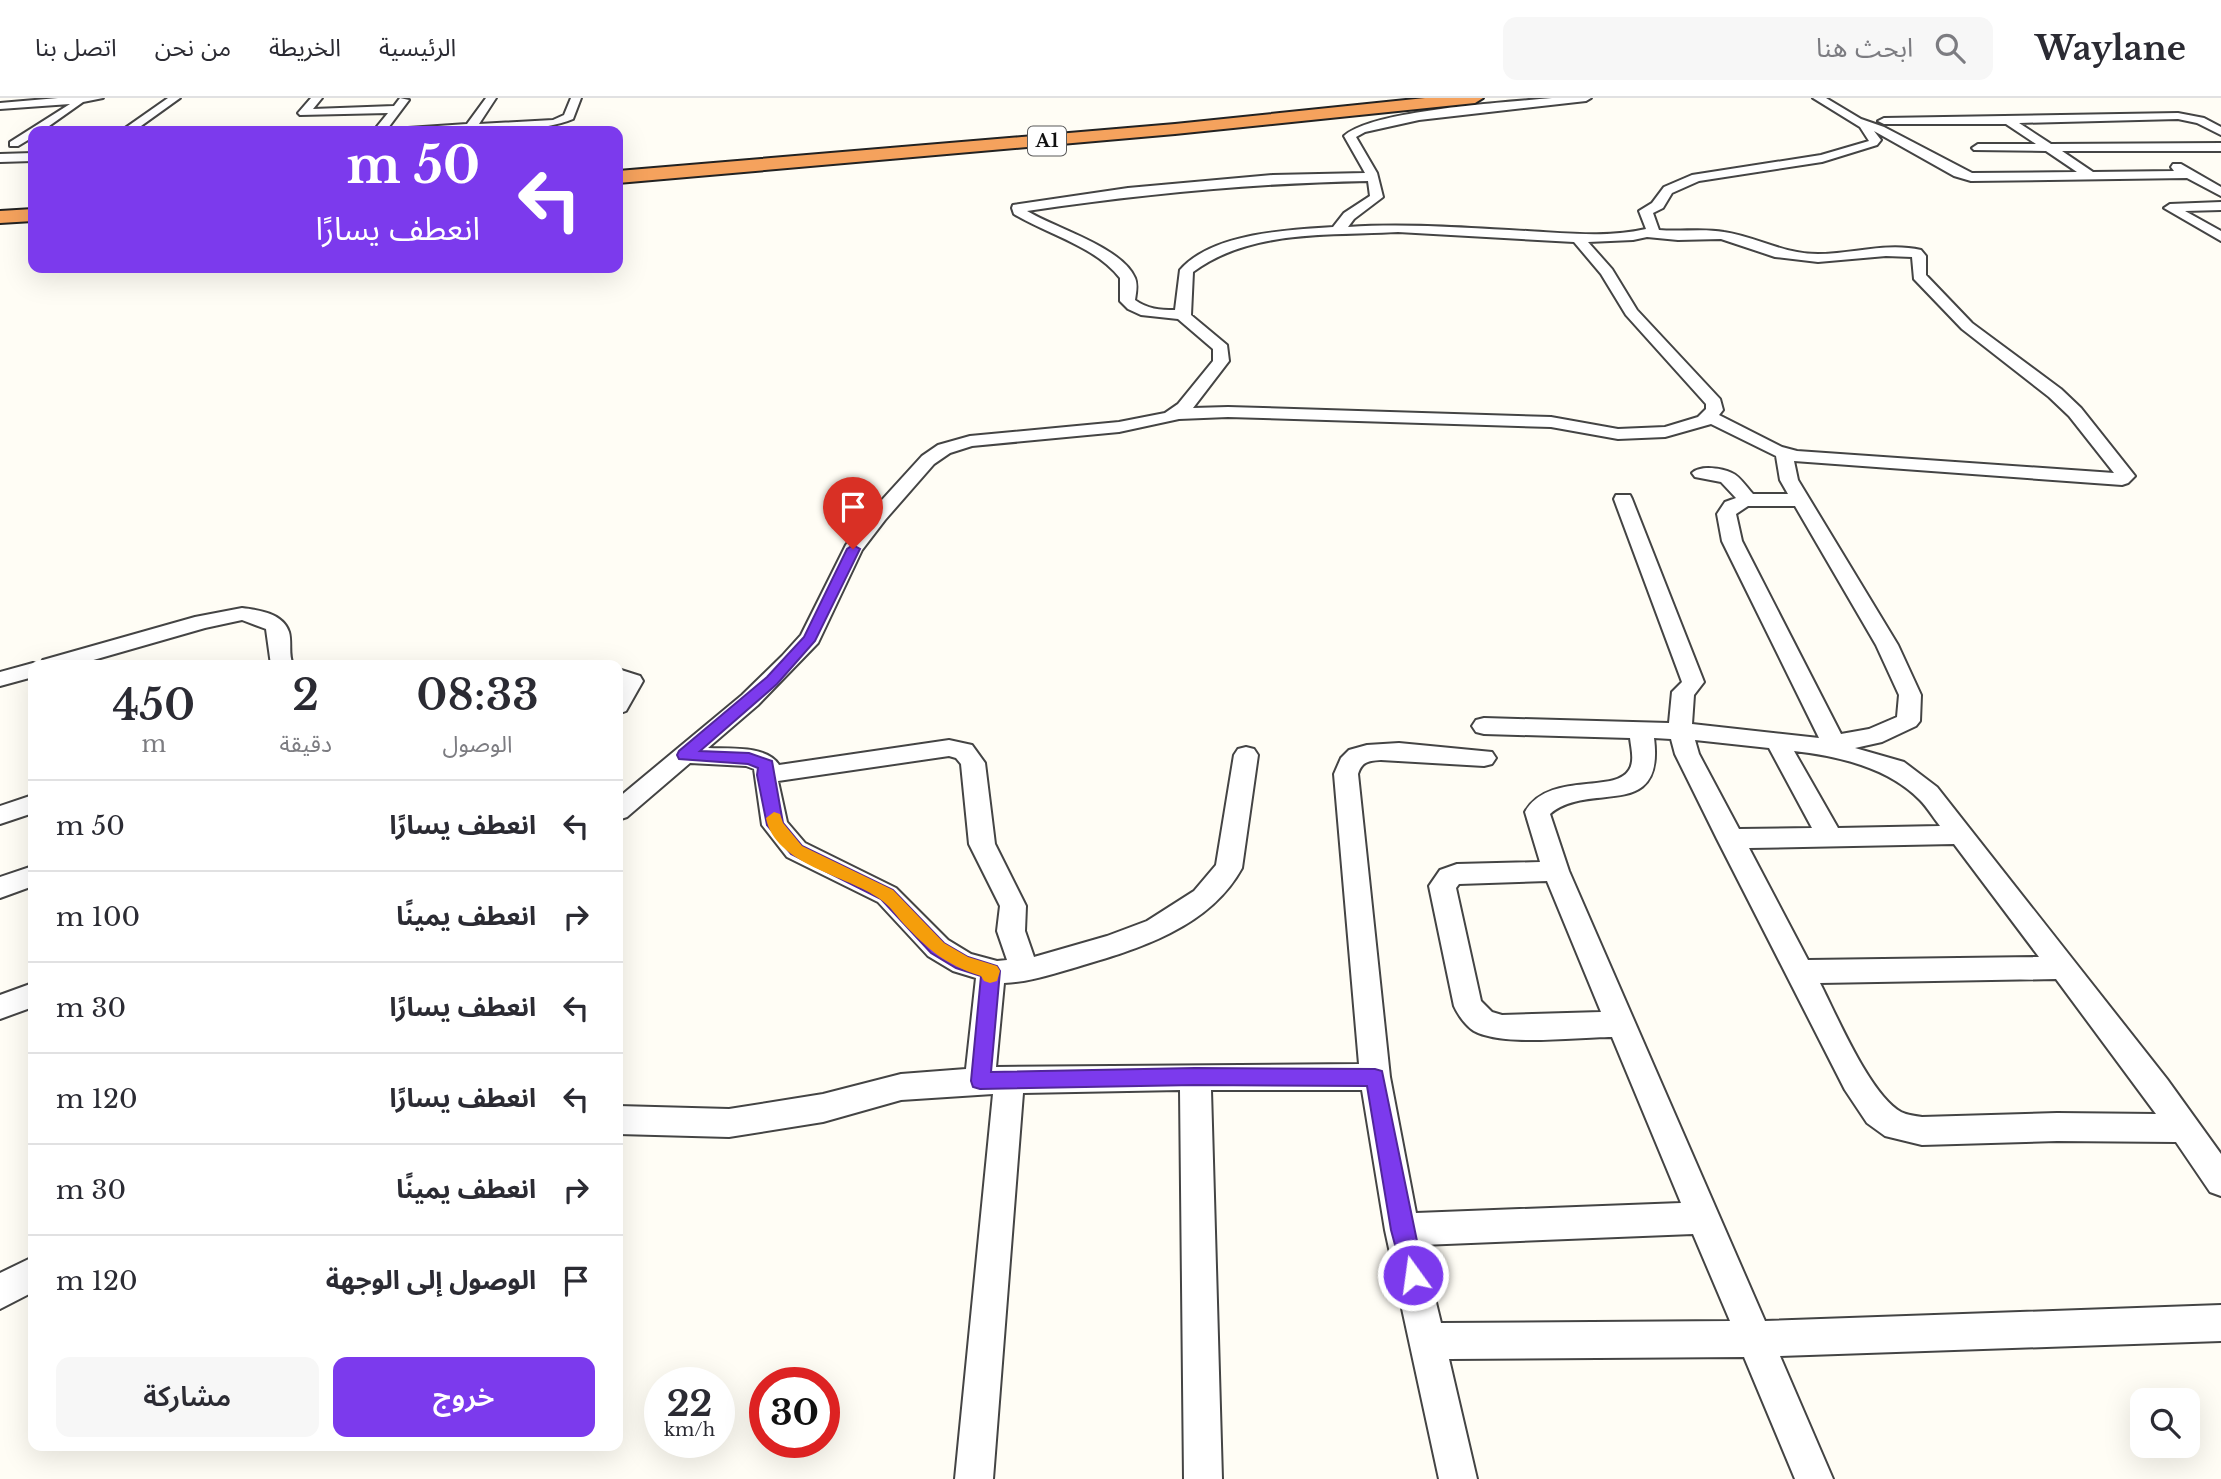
<!DOCTYPE html>
<html lang="ar">
<head>
<meta charset="utf-8">
<style>
  :root { --surface:#fff; --page:#f7f7f7; --text:#2b2b33; --muted:#7c7c81; --line:#e1e1e2; --accent:#7c3aed }
  body { margin:0; font-family:"Libre Baskerville","Noto Sans Arabic",serif; background:var(--page); color:var(--text); direction:rtl; height:100vh; display:flex; flex-direction:column; font-size:26px; white-space:nowrap }
  * { box-sizing:border-box; margin:0 }
  p { font-size:23px; color:var(--muted) }
  .icon { flex:none; width:38px; height:38px; fill:none; stroke:currentColor; stroke-width:2; stroke-linecap:round; stroke-linejoin:round }
  .map { position:relative; flex:1; overflow:hidden; direction:ltr }
  .sheet { position:absolute; left:28px; top:562px; width:595px; height:791px; display:flex; flex-direction:column; background:var(--surface); border-radius:14px; box-shadow:0 7px 28px #0002; direction:rtl }
  .sheet>* { flex:none }
  .hud { position:absolute; left:28px; top:28px; width:595px; height:147px; border-radius:14px; box-shadow:0 7px 28px #0002; direction:rtl; background:#7c3aed; color:#fff; overflow:hidden }
  .fabs { position:absolute; left:2130px; top:1290px; display:grid; gap:14px }
  .fabs a { display:grid; place-items:center; width:70px; height:70px; border-radius:14px; background:var(--surface); box-shadow:0 7px 28px #0002; font-size:35px }
  .speed { position:absolute; left:644px; top:1269px; display:flex; gap:14px; font-size:35px; font-weight:700; text-align:center }
  .speed>* { display:grid; place-content:center; width:91px; height:91px; border-radius:50%; background:var(--surface); box-shadow:0 7px 28px #0002; line-height:1 }
  .speed small { font-size:18px; font-weight:400 }
  .speed .limit { border:10px solid #d22; background:#fff; color:#111 }
  .pin { position:absolute; display:grid; place-items:center; width:60px; height:60px; color:#fff; margin:-72px -30px; border-radius:50% 50% 50% 0; rotate:-45deg; box-shadow:0 0 7px #0007 }
  .pin .icon { rotate:45deg }
  .me { position:absolute; width:77px; margin:-38px; rotate:346deg; stroke-linejoin:round; filter:drop-shadow(0 0 5px #0008) }
  .turn { display:flex; align-items:center; gap:24px; height:147px; padding:0 28px; font-size:32px }
  .turn .icon { width:91px; height:91px; stroke-width:2.5 }
  .turn b { display:block; font-size:49px; line-height:60px }
  .eta { display:flex; justify-content:space-evenly; align-items:center; height:119px; text-align:center }
  .eta b { font-size:42px; font-weight:600; line-height:49px }
  .primary-button { display:flex; gap:14px; margin-top:auto; padding:14px 28px }
  .primary-button a { flex:1; height:80px; border-radius:14px; background:var(--accent); color:#fff; font-size:28px; font-weight:600; line-height:80px; text-align:center }
  .primary-button a+a { background:var(--page); color:var(--text) }
  ul { padding:0; list-style:none }
  li { display:flex; align-items:center; gap:21px; height:91px; padding:0 28px; border-top:2px solid var(--line) }
  li div { flex:1 }
  li b { display:block; font-size:26px }
  li em { font-style:normal }
  header { display:flex; align-items:center; gap:42px; box-sizing:border-box; height:98px; padding:0 35px; background:var(--surface); border-bottom:2px solid var(--line) }
  header strong { font-size:33px }
  nav { display:flex; gap:38px; margin-inline-start:auto; font-size:24px }
  .search { width:490px; height:63px; background:var(--page); display:flex; align-items:center; gap:18px; box-sizing:border-box; padding:0 24px; border-radius:14px; color:var(--muted); font-size:26px }
  .map>svg:first-child { display:block }
  .lines { fill:none; stroke-linecap:round; stroke-linejoin:round }
  .minor-casing { stroke:#444; stroke-width:4 }
  .motorway-casing { stroke:#222; stroke-width:4 }
  .minor { fill:#fff; fill-rule:evenodd }
  .motorway { fill:#f5a25d; fill-rule:evenodd }
  .route { fill:#7c3aed; stroke:#51269a; stroke-width:2 }
  .slow { fill:#f59e0b }
  .labels { text-anchor:middle; stroke-width:7; stroke-linejoin:round; paint-order:stroke }
  .shield { fill:#fff; stroke:#585858; stroke-width:2 }
  .shield-label { font-size:18px; font-weight:bold; fill:#111 }
</style>
</head>
<body>
<header>
<strong>Waylane</strong>
<div class="search"><svg class="icon" aria-label="search" viewBox="0 0 24 24"><circle cx="10" cy="10" r="6"/><path d="M15 15l6 6"/></svg>ابحث هنا</div>
<nav><a>الرئيسية</a><a>الخريطة</a><a>من نحن</a><a>اتصل بنا</a></nav>
</header>
<div class="map">
<svg width="2221" height="1381" viewBox="0 0 2221 1381">
  <rect width="100%" height="100%" fill="#fffdf5"/>
  <g class="lines">
    <defs>
      <g id="minor">
        <path d="M58,0h45l-20,4 -41,29h-9v6l-15,9h-8v-4l60,-38 -70,5v-6z"/>
        <path d="M168,0h12l-46,33h-13z"/>
        <path d="M311,0h11l-9,11 81,-3 6,-8 9,2 -21,28 3,3h-14l-2,-2 13,-16 -88,2 -2,-2z"/>
        <path d="M486,0h10l-17,26 74,-4 11,-5 7,-17h10l-8,21c-36,16 -130,14 -171,12l6,-3 59,-4z"/>
        <path d="M1552,0h39l-5,3 -167,19 -54,12 -9,5 21,36 6,24 -29,22 -6,8c59,-4 119,1 179,4 38,2 81,7 119,-2l-7,-18 13,-8 12,-16 28,-12 129,-20 48,-14 -9,-14 -47,-29h13l35,21 23,8 88,46 105,-1 -31,-21 -72,-1 -2,-2 6,-4h58l-30,-20h-122l-6,-3 6,-3 294,-5 26,5 17,9v8l-24,-12 -19,-4 -159,4 32,21 170,-1v8h-159l31,21 81,-1 -3,-4 2,-3h8l40,23v9l-34,-18 -216,3 -17,-5 -80,-45 7,9 -4,5 -55,17 -123,19 -27,12 -9,15 -10,5 6,17c22,2 44,-2 65,2 33,5 59,22 94,22 34,0 69,-12 103,-4l5,6v19l46,48 89,66 20,19 54,68 -7,7 -6,2 -328,-24 4,19 100,165 23,50 -1,26 -4,5 -34,16 -27,6 49,14 33,25 230,292 54,75v42l-11,-4 -34,-50 -119,-1 -135,4 -37,-9 -18,-13 -22,-33 -128,-251 -42,-85 -4,-15 -17,-1c11,85 -65,42 -104,76l19,57 196,450 456,-16v36l-441,15 53,123h-38l-51,-122 -295,2 28,120h-38l-54,-249 -23,-140h-151l11,389h-38l-4,-389 -157,3 -30,386h-38l38,-385 -92,6 -78,22 -94,15 -111,-3v-28l111,3 94,-15 78,-20 65,-5 10,-91 -23,-7 -25,-15 -50,-54 -91,-45 -25,-32 -8,-56 -8,-3 -56,-3 -63,54 -9,3v-22l124,-103 40,-39 19,-21 45,-90 25,-33 51,-56 16,-11 32,-9 149,-14 46,-9 13,-9 35,-43v-12l-35,-30 -37,-4 -13,-6 -8,-8v-23c-25,-32 -71,-43 -106,-64l-2,-6 1,-3 115,-17 145,-13 92,-2 -21,-37c27,-26 166,-34 208,-38zM1368,83l2,15 -26,17 -11,14c-45,3 -121,6 -153,43l-5,40c-15,0 -28,-1 -40,-10 1,-7 3,-15 0,-22 -13,-31 -80,-50 -108,-67 114,-17 226,-28 341,-30zM1398,134l176,10 27,32 25,41 80,89v5l-8,8 -33,10 -47,2 -67,-12 -323,-10 -35,1 36,-47 -2,-16 -36,-30 2,-43c58,-43 136,-36 205,-40zM1647,139l31,3 43,-1 54,18 43,5 68,-6 26,1 2,22 48,50 87,68 20,19 45,57 -317,-22 -15,-4 -63,-32 4,-5 -3,-11 -83,-89 -25,-41 -24,-27 45,-2zM1228,319l323,10 67,12 47,-2 46,-13 65,32 4,24 8,14h-35c-6,-6 -13,-18 -21,-21 -10,-5 -32,-8 -40,0l3,4 26,5 15,16 -11,4 -8,12 5,27 97,197 -127,-14 2,-29 10,-13 -72,-183 -2,-4h-14l-2,4 68,183 -10,10 -3,31 -185,-5 -8,2 -4,6 4,6 8,2 146,4c1,10 5,23 -1,32 -14,24 -81,1 -104,42l15,50 -83,2 -17,6 -11,16 25,120c4,9 12,20 20,25 29,16 104,6 138,6l69,166 -265,10 -26,-136 -32,-303c4,-13 11,-13 23,-14l103,6 8,-2 4,-6 -4,-6 -93,-9 -32,2 -18,5 -8,8 -7,16 25,290 -363,3 8,-84c26,-1 48,-9 73,-16 61,-18 132,-39 165,-99l16,-113 -4,-6 -8,-2 -8,2 -4,6 -18,110 -22,26 -47,30 -40,15 -73,21 -9,-26 1,-25 -31,-62 -10,-81 -13,-18 -23,-5 -170,25c-12,-20 -51,-16 -71,-17l50,-43 60,-62 44,-93 23,-30 49,-56 16,-11 22,-7 147,-14 60,-13zM1748,408h47l81,139 23,50 -2,22 -28,12 -28,5 -99,-193 -6,-27zM1695,642l74,8 43,80 -73,1 -40,-75zM1794,653c43,5 94,16 126,49 7,7 13,17 20,26l-102,2zM949,658l7,2 5,6 8,80 31,62 -3,25 10,29 -10,1 -26,-7 -23,-14 -52,-52 -91,-45 -18,-21 -9,-41zM1954,746l85,113 -231,3 -59,-112zM1547,783l54,131 -99,3 -10,-3 -11,-11 -25,-113 3,-4zM2056,881l100,135 -99,-1 -135,4c-7,-1 -15,-2 -21,-5 -31,-17 -64,-96 -81,-129zM1693,1136l37,87 -289,2 -19,-78z"/>
        <path d="M33,55v8l-33,1v-8z"/>
        <path d="M2221,104v8l-36,1 36,20v10l-57,-33 6,-4z"/>
        <path d="M242,510c16,2 41,5 47,24 3,11 -1,22 4,33h-22l-5,-36 -24,-9 -37,8 -129,37h-43v12l-33,9v-14l33,-9 7,2 3,-5 152,-43z"/>
        <path d="M618,571l22,7 3,5 -17,30 -8,3z"/>
        <path d="M33,697v18l-33,11v-18z"/>
        <path d="M33,768v20l-33,12v-21z"/>
        <path d="M33,885v24l-33,12v-24z"/>
        <path d="M33,1159v35l-33,17v-36z"/>
      </g>
      <g id="motorway">
        <path d="M1425,0h58l-8,5 -300,31 -557,49v-12l557,-47z"/>
        <path d="M33,111v12l-33,2v-12z"/>
      </g>
    </defs>
    <use href="#minor" class="minor-casing"/>
    <use href="#motorway" class="motorway-casing"/>
    <use href="#minor" class="minor"/>
    <use href="#motorway" class="motorway"/>
  </g>
  <path class="route" d="M853,447l7,4 -45,92 -38,43 -77,67 49,2 23,8 11,62 19,23 91,44 51,53 24,14 29,9 3,5 -9,101 204,-4 180,1 7,2 42,204 -3,7 -8,4 -8,-4 -14,-52 -24,-144 -172,-1 -215,4 -7,-2 -2,-6 10,-105 -25,-8 -25,-15 -50,-54 -90,-45 -24,-29 -10,-50 1,-7 -10,-4 -69,-5 -2,-4 2,-4 88,-74 37,-40 43,-88z"/>
  <path class="slow" d="M774,714l6,2 3,9 19,23 91,44 51,53 24,14 29,9 3,5 -3,10 -7,2 -6,-2 -3,-5c-37,-12 -52,-26 -78,-53 -7,-8 -14,-18 -23,-24 -33,-24 -105,-34 -114,-81z"/>
  <g class="labels">
    <rect class="shield" x="1028" y="28.5" width="38" height="29" rx="5"/>
    <g class="shield-label">
      <text x="1047" y="49">A1</text>
    </g>
  </g>
</svg>
<div class="fabs">
<a><svg class="icon" aria-label="search" viewBox="0 0 24 24"><circle cx="10" cy="10" r="6"/><path d="M15 15l6 6"/></svg></a>
</div>
<div class="speed"><div>22<small>km/h</small></div><div class="limit">30</div></div>
<div class="pin" style="left:853px;top:451px;background:#d93025"><svg class="icon" aria-label="arrive" viewBox="0 0 24 24"><path d="M6 21V4h12l-3 4 3 4H6"/></svg></div>
<svg class="me" style="left:1413px;top:1177px" viewBox="-20 -20 40 40"><circle r="17" fill="#7c3aed" stroke="#fff" stroke-width="3"/><path d="M0-11L8 9 0 5-8 9z" fill="#fff"/></svg>
<div class="hud">
<div class="turn"><svg class="icon" aria-label="left" viewBox="0 0 24 24"><path d="M17 20v-9H6M10 6l-5 5 5 5"/></svg><div><b>50 m</b>انعطف يسارًا</div></div>
</div>
<section class="sheet">
<div class="eta">
<div><b>08:33</b><p>الوصول</p></div>
<div><b>2</b><p>دقيقة</p></div>
<div><b>450</b><p>m</p></div>
</div>
<ul>
<li><svg class="icon" aria-label="left" viewBox="0 0 24 24"><path d="M17 20v-9H6M10 6l-5 5 5 5"/></svg><div><b>انعطف يسارًا</b></div><em>50 m</em></li>
<li><svg class="icon" aria-label="right" viewBox="0 0 24 24"><path d="M7 20v-9h11M14 6l5 5-5 5"/></svg><div><b>انعطف يمينًا</b></div><em>100 m</em></li>
<li><svg class="icon" aria-label="left" viewBox="0 0 24 24"><path d="M17 20v-9H6M10 6l-5 5 5 5"/></svg><div><b>انعطف يسارًا</b></div><em>30 m</em></li>
<li><svg class="icon" aria-label="left" viewBox="0 0 24 24"><path d="M17 20v-9H6M10 6l-5 5 5 5"/></svg><div><b>انعطف يسارًا</b></div><em>120 m</em></li>
<li><svg class="icon" aria-label="right" viewBox="0 0 24 24"><path d="M7 20v-9h11M14 6l5 5-5 5"/></svg><div><b>انعطف يمينًا</b></div><em>30 m</em></li>
<li><svg class="icon" aria-label="arrive" viewBox="0 0 24 24"><path d="M6 21V4h12l-3 4 3 4H6"/></svg><div><b>الوصول إلى الوجهة</b></div><em>120 m</em></li>
</ul>
<div class="primary-button"><a>خروج</a><a>مشاركة</a></div>
</section>
</div>
</body>
</html>
